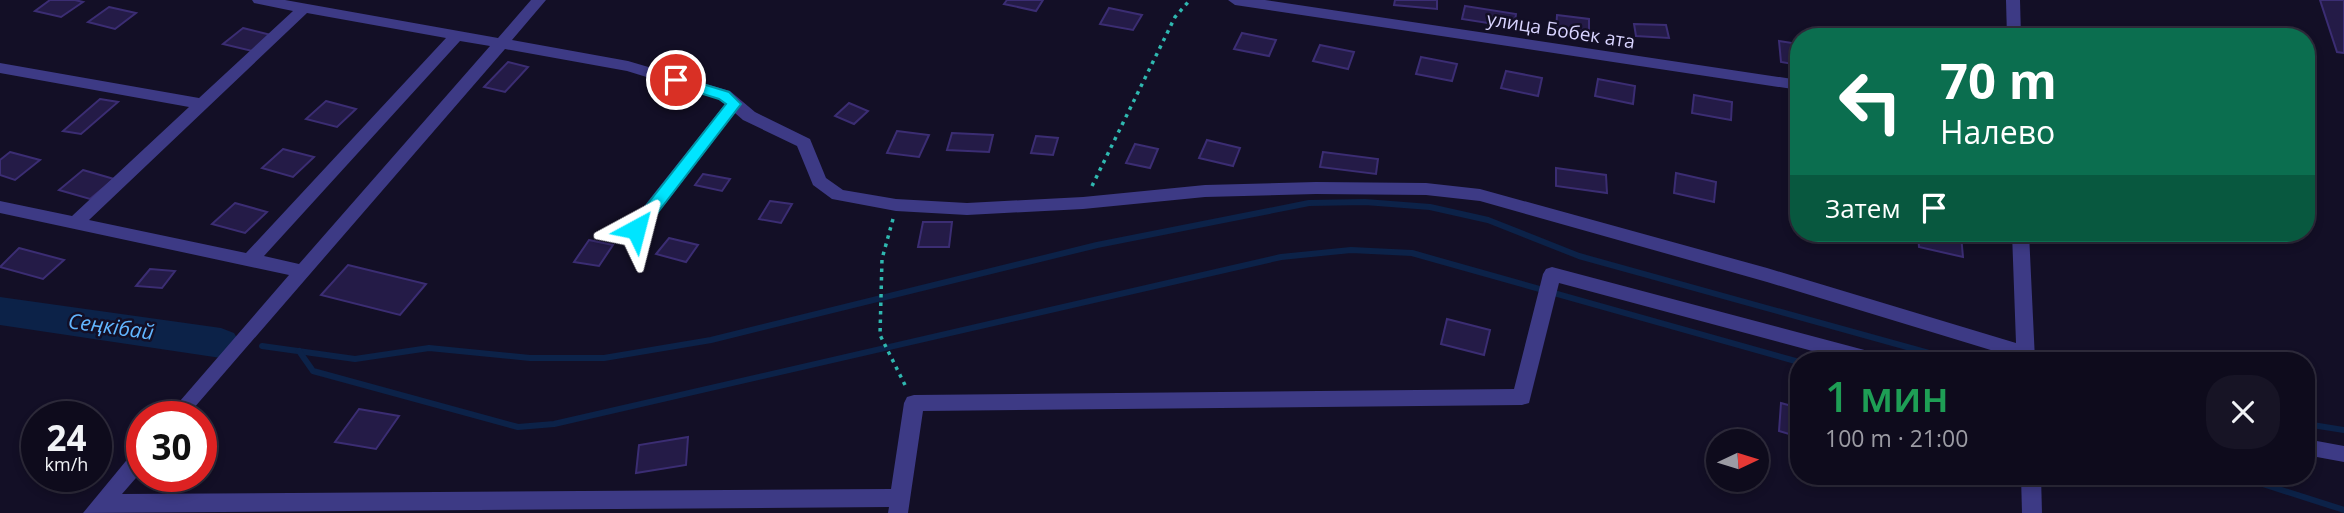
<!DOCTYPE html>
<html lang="ru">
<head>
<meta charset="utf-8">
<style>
  :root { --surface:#0e0b1c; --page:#171425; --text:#f1f3f6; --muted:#9b9ba3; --line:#2e2b3b }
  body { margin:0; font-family:"Open Sans",sans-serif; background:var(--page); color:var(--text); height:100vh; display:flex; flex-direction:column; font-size:26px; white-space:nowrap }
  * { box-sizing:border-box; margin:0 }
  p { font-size:23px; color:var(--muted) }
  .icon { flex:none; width:38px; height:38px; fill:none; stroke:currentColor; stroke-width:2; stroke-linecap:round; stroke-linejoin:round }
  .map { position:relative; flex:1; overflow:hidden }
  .details { position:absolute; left:1790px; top:352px; width:525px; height:133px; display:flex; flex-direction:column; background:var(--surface); border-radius:28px; box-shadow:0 4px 10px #0003,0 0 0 2px var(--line) }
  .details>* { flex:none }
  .guide { position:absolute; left:1790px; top:28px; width:525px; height:214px; border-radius:28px; box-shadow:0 4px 10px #0003,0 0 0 2px var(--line); background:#0b6e4f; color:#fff; overflow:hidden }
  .needle { width:46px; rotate:86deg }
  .controls { position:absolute; left:1706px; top:429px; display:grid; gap:14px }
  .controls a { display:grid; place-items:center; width:63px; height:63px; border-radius:50%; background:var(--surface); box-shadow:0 4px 10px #0003,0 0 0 2px var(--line); font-size:35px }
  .speed { position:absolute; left:21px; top:401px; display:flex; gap:14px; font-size:35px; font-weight:700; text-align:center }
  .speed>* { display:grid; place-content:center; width:91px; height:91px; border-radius:50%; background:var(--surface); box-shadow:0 4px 10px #0003,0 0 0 2px var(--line); line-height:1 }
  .speed small { font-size:18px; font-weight:400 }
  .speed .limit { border:10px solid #d22; background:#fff; color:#111 }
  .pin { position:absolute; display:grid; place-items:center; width:60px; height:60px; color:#fff; margin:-30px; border:4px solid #fff; border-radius:50%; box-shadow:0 2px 7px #0007 }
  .me { position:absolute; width:77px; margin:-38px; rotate:38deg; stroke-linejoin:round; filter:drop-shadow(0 0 5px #0008) }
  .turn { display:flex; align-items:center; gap:24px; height:147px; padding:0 35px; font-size:32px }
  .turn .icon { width:91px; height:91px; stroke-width:2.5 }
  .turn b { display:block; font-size:49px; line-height:60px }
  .then { display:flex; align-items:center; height:66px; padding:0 35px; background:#0003; gap:14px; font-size:26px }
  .round { display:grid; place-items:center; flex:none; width:74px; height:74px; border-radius:28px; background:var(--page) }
  .headline { display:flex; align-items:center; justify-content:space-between; height:119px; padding:0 35px }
  h1 { font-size:42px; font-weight:600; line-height:52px; color:#1e9e55 }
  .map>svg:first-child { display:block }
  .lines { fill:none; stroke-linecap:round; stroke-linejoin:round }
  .stream { stroke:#0c2248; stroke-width:6 }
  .river { fill:#0c2248; fill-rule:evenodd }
  .building { fill:#241b47; stroke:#3b2d73; stroke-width:2 }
  .path { stroke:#2fb8b0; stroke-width:3.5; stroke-dasharray:3.5 5; stroke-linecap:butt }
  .minor { fill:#3d3a85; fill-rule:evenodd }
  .route { fill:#00e5ff; stroke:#0095a6; stroke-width:2 }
  .labels { text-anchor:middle; stroke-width:5; stroke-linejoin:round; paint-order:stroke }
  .street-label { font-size:19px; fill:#d9d4ff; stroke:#130f26 }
  .water-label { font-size:21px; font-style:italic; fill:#62b6ff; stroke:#130f26 }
</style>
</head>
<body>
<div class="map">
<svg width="2344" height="513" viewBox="0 0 2344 513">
  <rect width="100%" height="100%" fill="#130f26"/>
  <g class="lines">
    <g class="stream">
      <path d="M262,346l93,13 74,-11 101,10h74l107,-18 386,-95 212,-42 56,-1 65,5 58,13 91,36 375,104"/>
      <path d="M299,351l14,20 205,56 36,-3 727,-167 70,-7 61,3 387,109"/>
      <path d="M2306,424l38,6"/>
      <path d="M2238,476l106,34"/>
    </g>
    <path class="river" d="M0,297l221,31 13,5 6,10 -6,10 -13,5 -221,-33z"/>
  </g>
  <g class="building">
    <path d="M50,0h25l8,2 -22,15 -26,-6z"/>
    <path d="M1007,0h36l-7,11 -32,-7z"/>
    <path d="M1395,0h42v9l-43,-4z"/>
    <path d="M2320,0h24v53l-7,-1z"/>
    <path d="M1465,6l51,8 -2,13 -52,-8z"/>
    <path d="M109,7l27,6 -21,16 -27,-7z"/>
    <path d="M1109,8l33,7 -9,15 -33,-6z"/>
    <path d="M1557,15l32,4v16l-33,-4z"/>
    <path d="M1634,24l32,1 3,13 -33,-2z"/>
    <path d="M243,28l28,7 -19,16 -29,-7z"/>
    <path d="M1242,33l34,7 -7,16 -35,-7z"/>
    <path d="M1779,41l20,3v21l-18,-3z"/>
    <path d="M1320,45l34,7 -6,17 -35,-8z"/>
    <path d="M1421,57l36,7 -5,17 -36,-7z"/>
    <path d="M508,62l20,5 -23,25 -21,-5z"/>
    <path d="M1506,71l36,7 -4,18 -37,-8z"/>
    <path d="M1598,79l37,7 -2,18 -38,-8z"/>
    <path d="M1694,95l38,7 -1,18 -39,-7z"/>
    <path d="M100,99l18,3 -37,32 -18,-3z"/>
    <path d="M326,101l30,8 -19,18 -31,-8z"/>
    <path d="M849,103l19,8 -14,13 -19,-8z"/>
    <path d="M1792,111l7,1v19l-8,-2z"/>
    <path d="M897,131l32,4 -10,22 -32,-4z"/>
    <path d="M952,133l41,2 -4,17 -42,-2z"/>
    <path d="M1036,136l22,2 -5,17 -22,-2z"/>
    <path d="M1207,140l33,8 -7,18 -34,-8z"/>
    <path d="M1135,144l23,5 -8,19 -24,-5z"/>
    <path d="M283,149l31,8 -21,20 -31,-9z"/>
    <path d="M10,152l30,8 -25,20 -15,-5v-15z"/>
    <path d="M1323,152l55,7 -2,15 -56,-7z"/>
    <path d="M1556,168l50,7 1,18 -51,-7z"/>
    <path d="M83,170l31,9 -24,20 -31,-9z"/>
    <path d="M1676,173l40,9 -2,20 -40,-9z"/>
    <path d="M703,174l27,5 -8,12 -27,-6z"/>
    <path d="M770,201l22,3 -11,19 -22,-4z"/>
    <path d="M235,203l32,9 -22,21 -33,-9z"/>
    <path d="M923,222h29l-3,25h-31z"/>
    <path d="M1918,233l43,2 2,22 -44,-10z"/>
    <path d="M669,238l29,7 -12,17 -30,-8z"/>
    <path d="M589,240l24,5 -14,21 -25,-4z"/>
    <path d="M19,248l45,12 -21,19 -43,-12z"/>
    <path d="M348,265l78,19 -26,31 -79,-20z"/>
    <path d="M150,269l25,2 -13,17 -26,-2z"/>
    <path d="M1447,319l43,11 -6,25 -43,-11z"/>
    <path d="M1781,403l18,5v29l-20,-6z"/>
    <path d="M359,409l40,7 -23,33 -41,-7z"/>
    <path d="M688,437l-2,28 -50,8 3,-28z"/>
  </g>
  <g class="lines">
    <g class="path">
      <path d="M1092,186l83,-169 15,-17"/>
      <path d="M893,219l-11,40 -2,76 27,54"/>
    </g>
    <g class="minor">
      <path d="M252,0h33l213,38 33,-38h15l-34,40 116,21 102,30 25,21 55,27 16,39 17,12 53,9 71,4 116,-6 122,-12 111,-3 110,1 54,6 287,79 249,75 -4,-110h17l6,127h-18v-2l-250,-76 -287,-81 -54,-6 -110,-1 -111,3 -122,12 -116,6 -71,-4 -64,-12 -19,-14 -16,-39 -54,-26 -8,-7 -93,121h-12l-3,-5 3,-5 95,-120 -7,-5 -91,-28 -122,-22 -318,367h-20l122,-141 -289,-62v-12l72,15 117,-109 -189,-34v-10l199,35 94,-87 -39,-8zM307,13l139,25 -200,215 -157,-33zM460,41l30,5 -191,218 -35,-8z"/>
      <path d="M1228,0h37l534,80v10l-564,-85z"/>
      <path d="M2006,0h14l1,37h-14z"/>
      <path d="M1552,267l320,85 7,3 2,5h-35l-287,-77 -30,120 -7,2 -599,6 -15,102h-20l1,-6 -806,6 52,-63 7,-2v23l-20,23 769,-5 13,-86 3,-6 7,-2 600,-6 29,-115 3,-5z"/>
      <path d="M2306,439l38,7v16l-38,-7z"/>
      <path d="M2021,476h20l1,37h-20z"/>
    </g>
  </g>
  <path class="route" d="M676,76l53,16 12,12 -99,129 -6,2 -7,-6 2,-4 95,-121 -7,-5 -48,-15 -2,-4z"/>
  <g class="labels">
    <g class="street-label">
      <text transform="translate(1561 30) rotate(9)" y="7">улица Бобек ата</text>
    </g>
    <g class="water-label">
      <text transform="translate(111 327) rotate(8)" y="7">Сеңкібай</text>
    </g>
  </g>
</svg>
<div class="controls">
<a><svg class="needle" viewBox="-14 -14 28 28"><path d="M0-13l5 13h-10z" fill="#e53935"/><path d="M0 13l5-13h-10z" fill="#9b9ba3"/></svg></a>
</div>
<div class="speed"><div>24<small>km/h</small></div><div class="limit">30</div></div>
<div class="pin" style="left:676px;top:80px;background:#d93025"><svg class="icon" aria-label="arrive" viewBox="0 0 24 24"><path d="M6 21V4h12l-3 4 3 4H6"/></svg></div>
<svg class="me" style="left:636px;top:229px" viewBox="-20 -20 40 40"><path d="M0-17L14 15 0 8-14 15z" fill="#00e5ff" stroke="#fff" stroke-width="4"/></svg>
<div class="guide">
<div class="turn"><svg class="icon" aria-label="left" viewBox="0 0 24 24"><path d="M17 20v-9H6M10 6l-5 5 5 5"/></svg><div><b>70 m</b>Налево</div></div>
<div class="then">Затем<svg class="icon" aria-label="arrive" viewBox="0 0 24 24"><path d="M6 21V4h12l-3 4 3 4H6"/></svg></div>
</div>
<section class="details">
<div class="headline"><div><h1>1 мин</h1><p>100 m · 21:00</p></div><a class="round"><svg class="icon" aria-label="close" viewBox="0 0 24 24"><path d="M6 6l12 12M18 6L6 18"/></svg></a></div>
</section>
</div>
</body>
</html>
